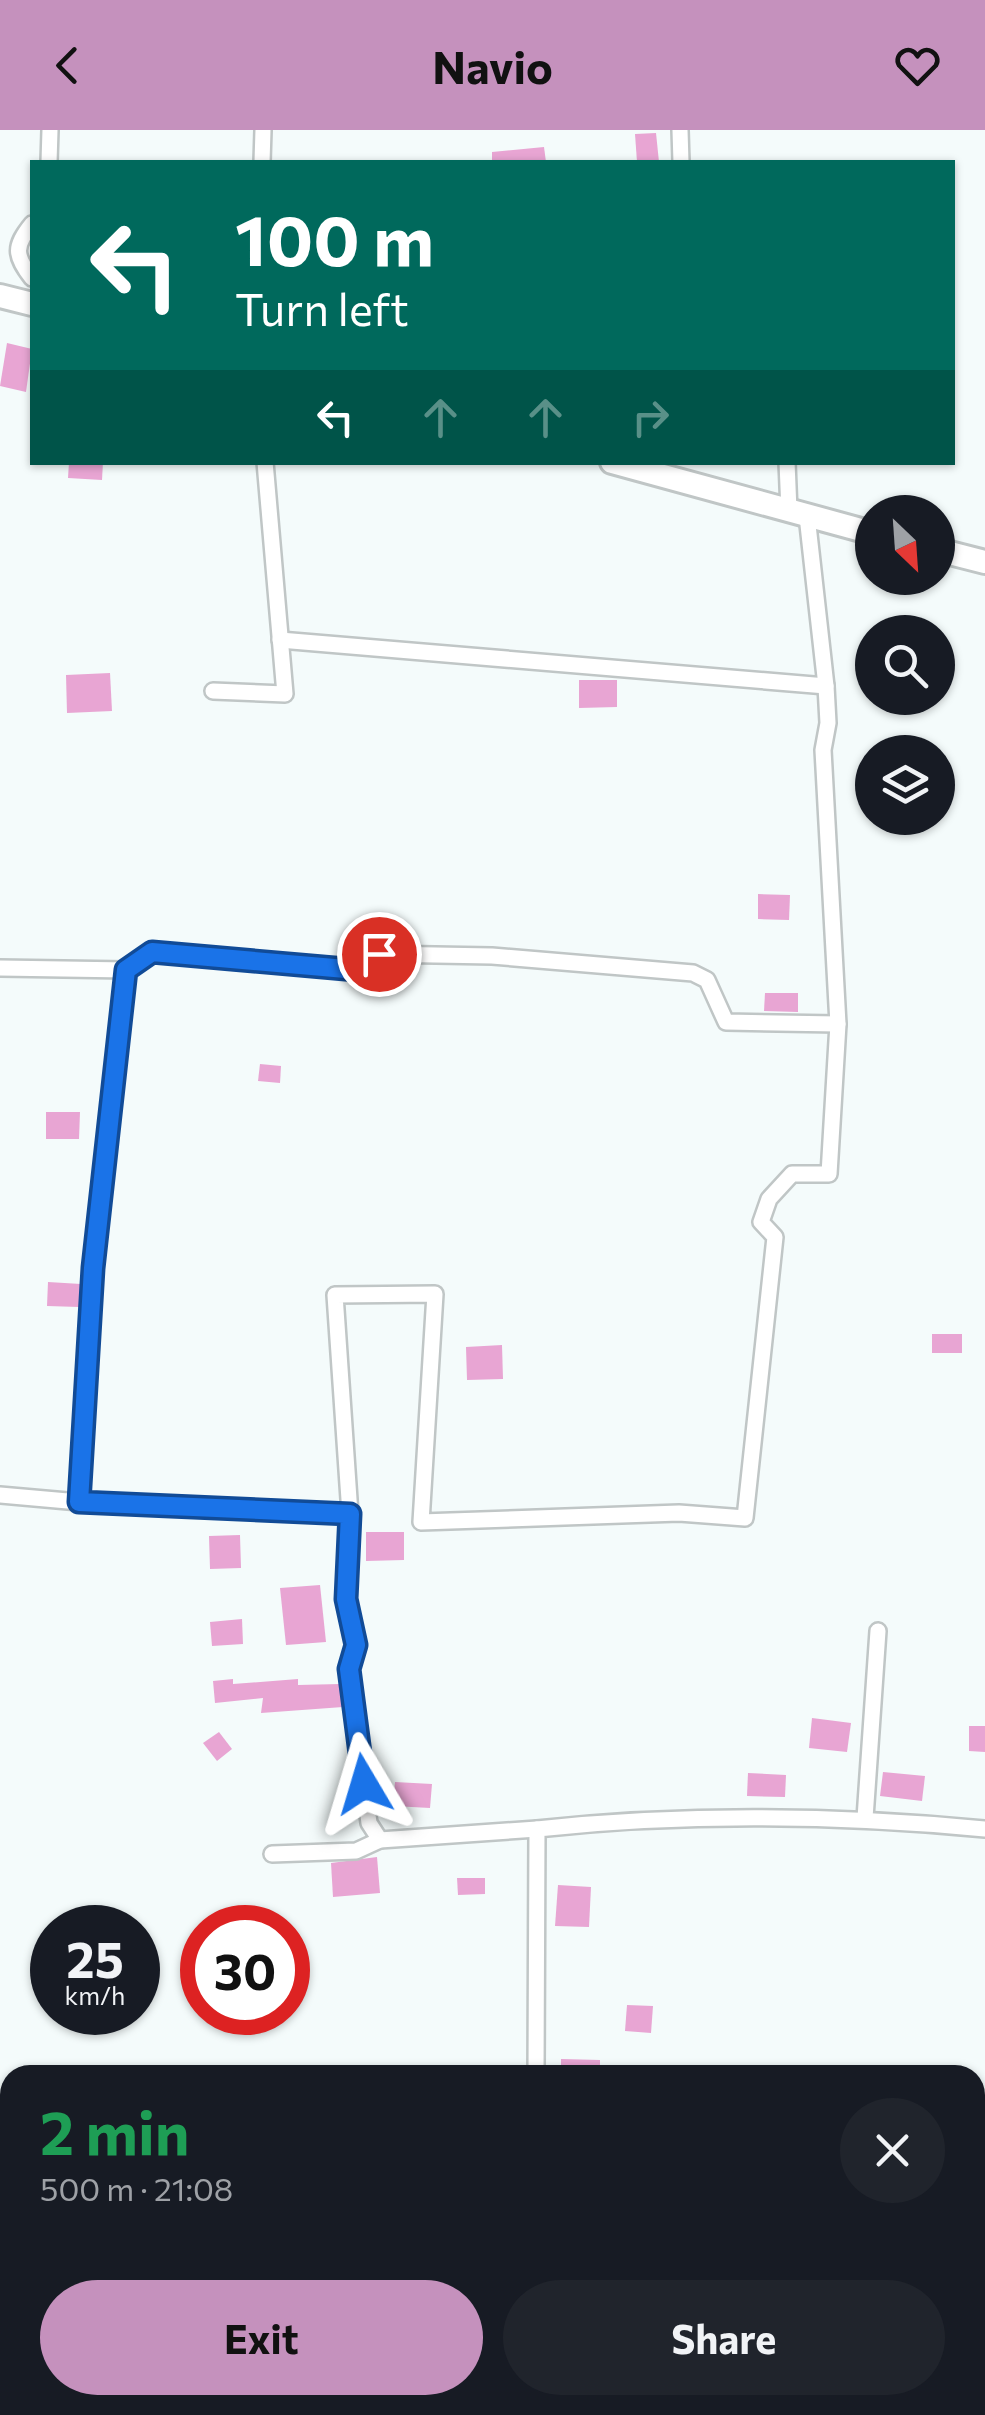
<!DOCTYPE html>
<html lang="en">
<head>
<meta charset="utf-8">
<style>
  :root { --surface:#171b24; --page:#20242c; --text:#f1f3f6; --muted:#9ea1a6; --accent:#c591bd }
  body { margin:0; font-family:Commissioner,sans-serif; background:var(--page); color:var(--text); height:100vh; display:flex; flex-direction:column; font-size:38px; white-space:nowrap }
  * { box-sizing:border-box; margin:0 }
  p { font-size:32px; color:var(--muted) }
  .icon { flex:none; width:55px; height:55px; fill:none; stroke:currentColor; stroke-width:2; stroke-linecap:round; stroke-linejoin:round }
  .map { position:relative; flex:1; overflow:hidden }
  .details { position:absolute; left:0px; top:1935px; width:985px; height:350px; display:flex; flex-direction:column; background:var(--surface); border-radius:30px 30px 0 0; box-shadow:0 2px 8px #0004 }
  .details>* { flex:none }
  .top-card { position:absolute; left:30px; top:30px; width:925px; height:305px; border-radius:0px; box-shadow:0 2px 8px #0004; background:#00695c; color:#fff; overflow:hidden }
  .needle { width:65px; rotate:155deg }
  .controls { position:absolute; left:855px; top:365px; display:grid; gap:20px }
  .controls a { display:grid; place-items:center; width:100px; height:100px; border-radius:50%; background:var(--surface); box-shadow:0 2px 8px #0004; font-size:50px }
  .speed { position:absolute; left:30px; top:1775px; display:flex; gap:20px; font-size:50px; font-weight:700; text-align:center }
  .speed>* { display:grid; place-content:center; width:130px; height:130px; border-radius:50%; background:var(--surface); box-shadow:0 2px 8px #0004; line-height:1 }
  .speed small { font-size:25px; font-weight:400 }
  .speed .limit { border:15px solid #d22; background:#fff; color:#111 }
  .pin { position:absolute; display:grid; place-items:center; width:85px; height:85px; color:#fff; margin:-42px; border:5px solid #fff; border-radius:50%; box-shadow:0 2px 10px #0007 }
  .me { position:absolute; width:110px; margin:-55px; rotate:353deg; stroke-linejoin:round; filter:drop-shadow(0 0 8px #0008) }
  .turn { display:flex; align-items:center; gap:35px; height:210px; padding:0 40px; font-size:45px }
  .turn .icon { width:130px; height:130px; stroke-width:2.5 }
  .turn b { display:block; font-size:70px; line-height:85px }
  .lanes { display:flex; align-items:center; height:95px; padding:0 40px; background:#0003; justify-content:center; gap:50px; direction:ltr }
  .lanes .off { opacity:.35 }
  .round { display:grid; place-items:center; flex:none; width:105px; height:105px; border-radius:52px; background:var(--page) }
  .summary { display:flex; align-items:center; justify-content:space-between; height:170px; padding:0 40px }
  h1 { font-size:60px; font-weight:700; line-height:75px; color:#1e9e55 }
  .cta { display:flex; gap:20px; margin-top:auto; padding:20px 40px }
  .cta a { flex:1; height:115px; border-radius:60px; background:var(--accent); color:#111; font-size:40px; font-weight:700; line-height:115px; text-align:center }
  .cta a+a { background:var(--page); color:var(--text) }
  header { display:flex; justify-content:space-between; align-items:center; height:130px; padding:0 40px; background:var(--accent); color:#111; font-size:45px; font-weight:700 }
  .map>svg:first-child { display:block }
  .building { fill:#e8a5d3 }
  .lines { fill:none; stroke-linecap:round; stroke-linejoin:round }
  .street-casing { stroke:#c0c6c6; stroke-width:20 }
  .secondary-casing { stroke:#c0c6c6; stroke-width:28 }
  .street { stroke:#fff; stroke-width:15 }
  .secondary { stroke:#fff; stroke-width:22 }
  .route-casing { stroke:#114b97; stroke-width:25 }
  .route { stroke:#1a73e8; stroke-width:18 }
</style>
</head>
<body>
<header><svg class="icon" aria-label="back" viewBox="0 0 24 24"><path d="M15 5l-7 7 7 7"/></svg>Navio<svg class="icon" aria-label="heart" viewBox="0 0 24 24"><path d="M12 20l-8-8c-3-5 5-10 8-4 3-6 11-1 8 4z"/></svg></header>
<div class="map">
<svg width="985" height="2285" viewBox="0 0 985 2285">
  <rect width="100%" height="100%" fill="#f4fbfb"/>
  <g class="building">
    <path d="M656,3l3,29h-22l-2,-28z"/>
    <path d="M544,17l2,15h-54v-10z"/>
    <path d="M7,213l25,6 -6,43 -26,-6z"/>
    <path d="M69,332h34l-1,18 -34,-2z"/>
    <path d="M110,543l2,38 -45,2 -1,-38z"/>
    <path d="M579,550h38v27l-38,1z"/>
    <path d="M758,764l32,1 -1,25 -31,-1z"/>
    <path d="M765,863h33v19l-34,-1z"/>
    <path d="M260,934l21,2 -1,17 -22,-2z"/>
    <path d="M46,982h34l-1,27h-33z"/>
    <path d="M48,1152l33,2 -2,23 -32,-1z"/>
    <rect x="932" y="1204" width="30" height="19"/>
    <path d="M502,1215l1,34 -36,1 -1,-33z"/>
    <path d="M366,1402h38v28l-38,1z"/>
    <path d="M240,1405l1,33 -31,1 -1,-33z"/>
    <path d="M320,1455l6,57 -40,3 -6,-57z"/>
    <path d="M242,1489l1,25 -31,2 -2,-24z"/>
    <path d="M233,1549v5l65,-5v6l42,-1 3,23 -82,6 2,-15 -48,5 -2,-22z"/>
    <path d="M812,1588l39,5 -4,29 -38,-4z"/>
    <path d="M969,1596h16v26l-16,-1z"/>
    <path d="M219,1602l13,17 -15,12 -14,-18z"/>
    <path d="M883,1642l42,4 -3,25 -42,-5z"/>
    <path d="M748,1643l38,2 -1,22 -38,-1z"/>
    <path d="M395,1652l37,2 -2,24 -37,-2z"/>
    <path d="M377,1727l3,36 -47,4 -2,-34z"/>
    <path d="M457,1748h28v16l-27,1z"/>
    <path d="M558,1755l33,2 -2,40 -34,-1z"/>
    <path d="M627,1875l26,1 -2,27 -26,-2z"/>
    <path d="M561,1929l39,1v15h-39z"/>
  </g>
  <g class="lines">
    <defs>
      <g id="street">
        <path d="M680,0l1,32"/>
        <path d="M49,32l1,-32"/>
        <path d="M262,32l1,-32"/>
        <path d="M32,94c-18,22 -18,31 0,54"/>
        <path d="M787,332l2,49"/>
        <path d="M280,510l546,46 -19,-170"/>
        <path d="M213,561l72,3 -20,-232"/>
        <path d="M0,838l127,2"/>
        <path d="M0,1365l79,7"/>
        <path d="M350,1384l-271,-12 14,-234 34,-298 25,-18 205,18 22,-16 113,2 201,17 14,7 19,42 112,2"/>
        <path d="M865,1688l13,-187"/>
        <path d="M380,1710l-11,-17 -20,-154 7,-24 -9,-46 3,-85 -15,-219 100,-1 -14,228 258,-9 66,5 30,-281 -14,-15 8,-23 23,-25h37l9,-150 -15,-274 5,-27 -2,-37"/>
        <path d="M272,1724l84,-3 24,-11 157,-11"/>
        <path d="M536,1945l1,-246c150,-16 298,-14 448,0"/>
        <path d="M975,2136l10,1"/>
        <path d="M613,2275l1,10"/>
      </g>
      <g id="secondary">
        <path d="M0,166l32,8"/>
        <path d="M612,332l260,71"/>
        <path d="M938,420l47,12"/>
      </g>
    </defs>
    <use href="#street" class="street-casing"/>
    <use href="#secondary" class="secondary-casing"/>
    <use href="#street" class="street"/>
    <use href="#secondary" class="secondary"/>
  </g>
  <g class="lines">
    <defs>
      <path id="route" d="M364,1654l-15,-115 7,-24 -10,-46 4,-85 -271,-12 14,-234 33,-298 26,-18 205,18 22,-16"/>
    </defs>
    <use href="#route" class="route-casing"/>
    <use href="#route" class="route"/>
  </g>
</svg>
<div class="controls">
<a><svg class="needle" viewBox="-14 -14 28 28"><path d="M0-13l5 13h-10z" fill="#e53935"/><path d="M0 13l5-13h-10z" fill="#9ea1a6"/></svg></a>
<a><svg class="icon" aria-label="search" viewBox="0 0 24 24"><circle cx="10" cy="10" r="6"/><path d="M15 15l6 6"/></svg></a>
<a><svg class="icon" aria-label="layers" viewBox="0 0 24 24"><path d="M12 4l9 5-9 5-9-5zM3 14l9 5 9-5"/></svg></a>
</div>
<div class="speed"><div>25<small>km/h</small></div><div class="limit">30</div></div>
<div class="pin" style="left:379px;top:824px;background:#d93025"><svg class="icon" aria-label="arrive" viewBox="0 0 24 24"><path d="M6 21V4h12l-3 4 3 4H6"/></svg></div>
<svg class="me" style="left:364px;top:1654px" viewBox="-20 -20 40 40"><path d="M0-17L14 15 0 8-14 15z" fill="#1a73e8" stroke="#fff" stroke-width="4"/></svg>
<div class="top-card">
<div class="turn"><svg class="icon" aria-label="left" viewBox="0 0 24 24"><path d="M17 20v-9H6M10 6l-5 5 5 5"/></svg><div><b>100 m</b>Turn left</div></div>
<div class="lanes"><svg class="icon" aria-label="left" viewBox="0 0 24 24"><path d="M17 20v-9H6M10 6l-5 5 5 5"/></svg><svg class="icon off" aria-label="ahead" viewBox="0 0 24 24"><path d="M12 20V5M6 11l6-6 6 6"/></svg><svg class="icon off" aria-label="ahead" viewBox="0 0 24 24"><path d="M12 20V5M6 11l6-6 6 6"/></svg><svg class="icon off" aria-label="right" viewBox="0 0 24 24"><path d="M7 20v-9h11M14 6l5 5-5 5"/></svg></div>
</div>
<section class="details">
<div class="summary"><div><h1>2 min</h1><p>500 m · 21:08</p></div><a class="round"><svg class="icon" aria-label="close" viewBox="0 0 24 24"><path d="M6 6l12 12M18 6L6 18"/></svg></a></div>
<div class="cta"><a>Exit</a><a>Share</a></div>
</section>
</div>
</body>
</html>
